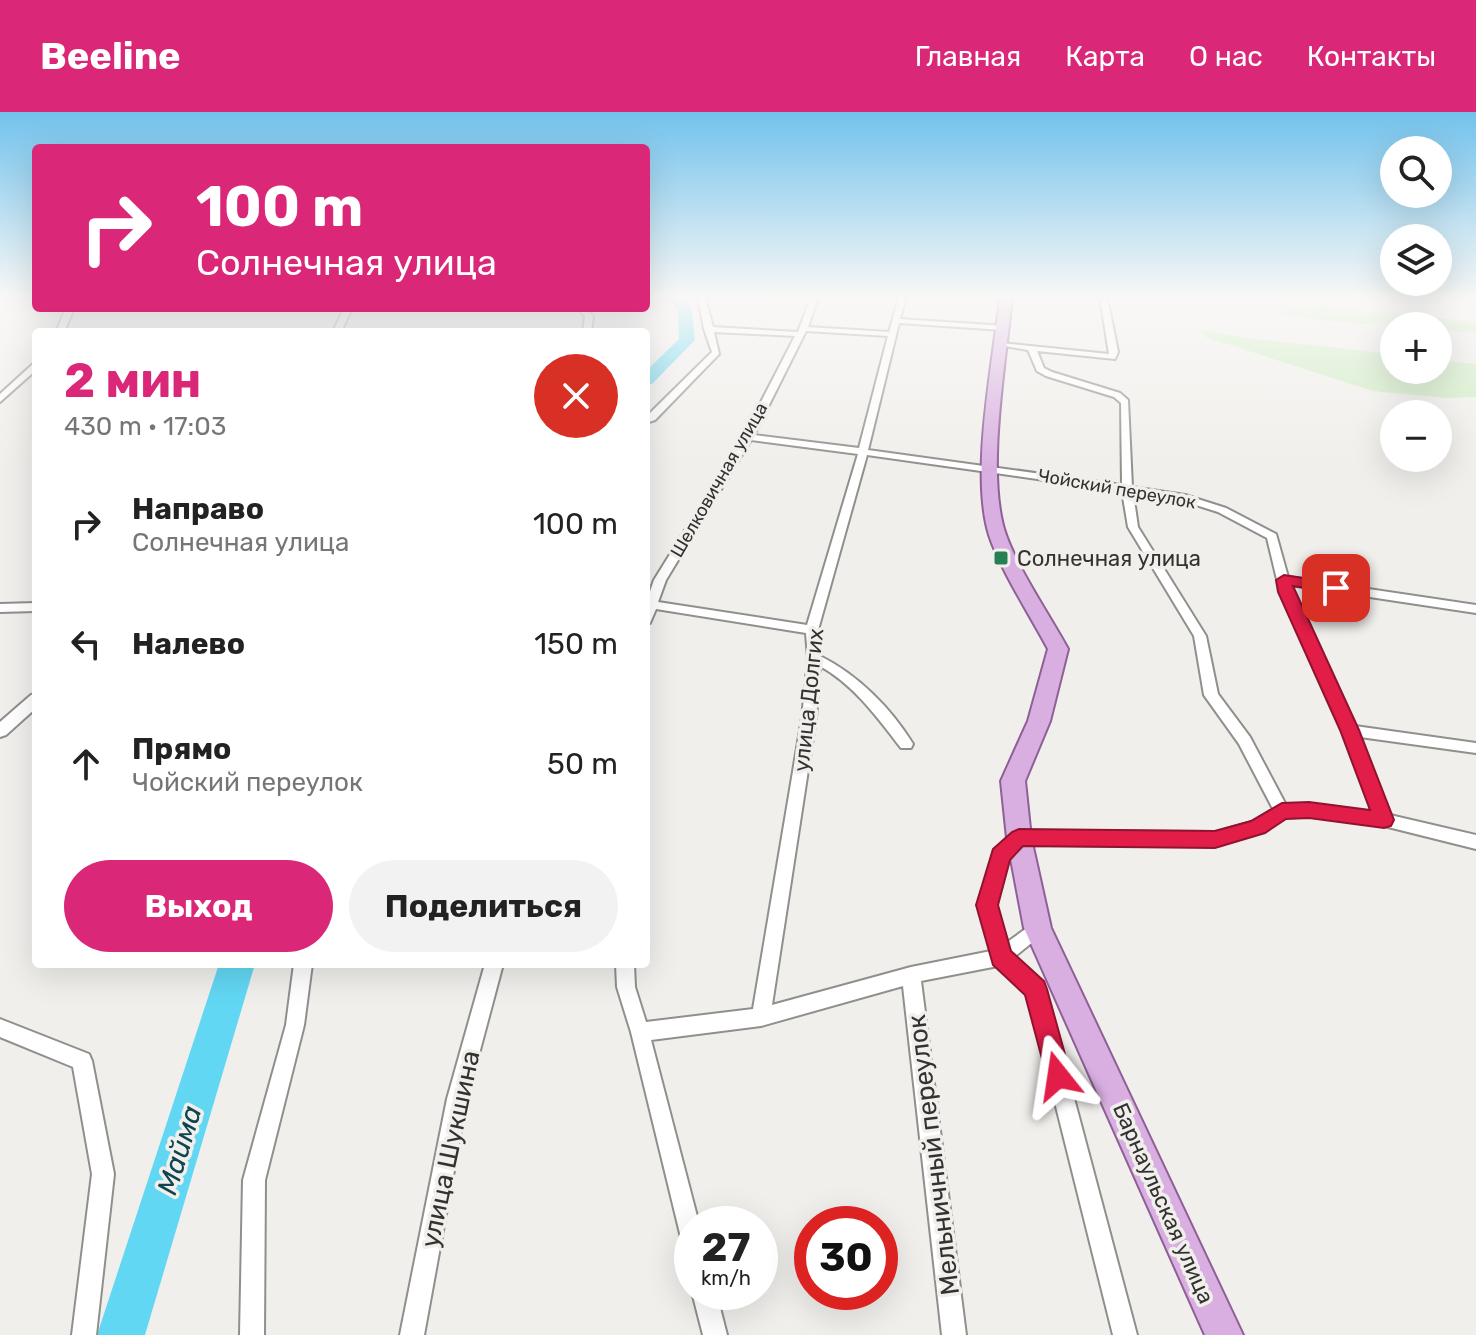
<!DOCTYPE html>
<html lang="ru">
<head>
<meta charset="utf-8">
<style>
  :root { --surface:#fff; --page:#f2f2f2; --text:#222; --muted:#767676; --accent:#db2777 }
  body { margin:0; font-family:Rubik,sans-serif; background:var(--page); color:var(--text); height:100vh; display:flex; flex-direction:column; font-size:30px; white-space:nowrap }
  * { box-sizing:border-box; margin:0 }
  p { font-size:26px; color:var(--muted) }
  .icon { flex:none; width:44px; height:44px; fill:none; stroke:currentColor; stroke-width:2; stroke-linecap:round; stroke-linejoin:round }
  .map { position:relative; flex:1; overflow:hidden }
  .panel { position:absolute; left:32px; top:216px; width:618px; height:640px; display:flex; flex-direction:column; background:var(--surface); border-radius:8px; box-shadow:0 8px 32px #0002 }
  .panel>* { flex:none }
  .hud { position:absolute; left:32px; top:32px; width:618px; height:168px; border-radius:8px; box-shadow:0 8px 32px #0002; background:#db2777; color:#fff; overflow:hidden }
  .controls { position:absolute; left:1380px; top:24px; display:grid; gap:16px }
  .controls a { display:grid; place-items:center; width:72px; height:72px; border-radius:50%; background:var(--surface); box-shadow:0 8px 32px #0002; font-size:40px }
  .speed { position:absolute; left:674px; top:1094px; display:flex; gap:16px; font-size:40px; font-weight:700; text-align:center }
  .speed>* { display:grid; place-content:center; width:104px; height:104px; border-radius:50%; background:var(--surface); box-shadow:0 8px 32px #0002; line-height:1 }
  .speed small { font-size:20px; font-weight:400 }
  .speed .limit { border:12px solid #d22; background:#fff; color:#111 }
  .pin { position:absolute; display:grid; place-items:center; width:68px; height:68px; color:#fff; margin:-34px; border-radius:16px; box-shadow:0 4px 12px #0006 }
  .me { position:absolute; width:88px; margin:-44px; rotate:345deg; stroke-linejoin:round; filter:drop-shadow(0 0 6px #0008) }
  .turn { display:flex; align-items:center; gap:28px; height:168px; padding:0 32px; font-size:36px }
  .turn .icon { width:104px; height:104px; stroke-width:2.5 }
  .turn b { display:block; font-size:56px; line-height:68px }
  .round { display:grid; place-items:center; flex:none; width:84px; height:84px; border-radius:42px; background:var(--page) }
  .headline { display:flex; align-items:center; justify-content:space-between; height:136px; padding:0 32px }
  h1 { font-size:48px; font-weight:700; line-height:60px; color:var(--accent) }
  .cta { display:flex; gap:16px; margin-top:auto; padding:16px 32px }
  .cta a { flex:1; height:92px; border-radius:48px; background:var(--accent); color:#fff; font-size:32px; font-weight:700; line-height:92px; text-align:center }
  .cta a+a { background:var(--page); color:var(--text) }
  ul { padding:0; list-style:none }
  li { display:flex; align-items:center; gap:24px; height:120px; padding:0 32px }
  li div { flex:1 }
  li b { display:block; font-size:30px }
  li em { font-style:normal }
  header { display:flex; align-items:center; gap:48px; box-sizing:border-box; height:112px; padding:0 40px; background:var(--accent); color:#fff }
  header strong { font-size:38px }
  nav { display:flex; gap:44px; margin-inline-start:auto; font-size:28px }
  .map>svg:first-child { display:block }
  .green { fill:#caecbe }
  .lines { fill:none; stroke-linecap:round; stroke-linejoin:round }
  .river { fill:#62d7f3; fill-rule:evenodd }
  .minor-casing { stroke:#908f8c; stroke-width:4 }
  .tertiary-casing { stroke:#908f8c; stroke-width:4 }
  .primary-casing { stroke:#8e6096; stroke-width:4 }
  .minor { fill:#fff; fill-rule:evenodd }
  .tertiary { fill:#fff; fill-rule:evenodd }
  .primary { fill:#d9afe1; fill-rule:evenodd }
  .route { fill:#e11d48; stroke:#92132f; stroke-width:2 }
  .poi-dot { fill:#277f54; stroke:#f1efec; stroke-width:3 }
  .labels { text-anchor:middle; stroke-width:7; stroke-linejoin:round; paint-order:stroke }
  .far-street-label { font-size:18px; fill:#333231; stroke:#f1efec }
  .poi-label { font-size:22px; fill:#333231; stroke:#f1efec; text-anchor:start }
  .street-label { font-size:22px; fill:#333231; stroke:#f1efec }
  .near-street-label { font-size:26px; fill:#333231; stroke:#f1efec }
  .near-water-label { font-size:28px; font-style:italic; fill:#0f4450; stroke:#f1efec }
</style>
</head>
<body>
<header>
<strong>Beeline</strong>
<nav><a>Главная</a><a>Карта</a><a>О нас</a><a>Контакты</a></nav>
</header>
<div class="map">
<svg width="1476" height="1223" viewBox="0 0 1476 1223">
  <rect width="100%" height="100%" fill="#f1efec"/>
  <g class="green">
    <path d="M1324,193l152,17v11l-38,-3v-4c-55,0 -109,-2 -164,-14z"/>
    <path d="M1203,218l43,8 148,16v16h44v-10l38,4v33l-29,1 -74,-7 -168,-54z"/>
  </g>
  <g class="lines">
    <g class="river">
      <path d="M671,185h14l7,15 3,28 -43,44 -6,1v-14l33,-32 -1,-27z"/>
      <path d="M219,852h36l-110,371h-48z"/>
    </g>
    <defs>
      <g id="minor">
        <path d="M698,185h7l8,30 85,5 13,-35h7l-10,30 81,5 10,-35h7l-6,22 106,7 1,2 -4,2 -104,-7 -31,127 254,35 -1,-82 -7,-6 -68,-21 -9,-5 -9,-21 -30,-5 4,-2 107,11 -9,-57h7l11,55 -3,7 -78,-8 7,17 8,4 68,21 8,7 4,87 53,8 41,13 50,26 12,43 188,28v8l-186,-28 65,141 121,17v10l-116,-16 30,78 86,20v14l-92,-23 -75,-10 -24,1 -22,15 -48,14 -193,-1 -15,13 -12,47 11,38 32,-23 6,3 3,5 -3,5 -30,24 28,26 3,6 92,346h-24l-85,-341 -30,-28 -77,15 45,354h-24l-39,-349 -142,40 -110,14 48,184h-7v29l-8,-3 -53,-218 -14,-45 -1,-23h18l1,23 11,35 107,-13 49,-291 6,-60 -2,-25 -150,-24 -6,14 -4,1v-21l8,-23 89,-143 52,-101 -81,-4 5,22 -64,66 -9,3v-6l66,-65 -8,-23zM806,219l82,5 -29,112 -105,-13zM751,328l107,14 -51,171 -149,-23 8,-22zM867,343l255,36 6,36 66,109 10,59 35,49 34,65 -21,13 -37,10 -196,-1 -6,2 -19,17 -15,55 12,46 -80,16 -139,38 44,-287 4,-52c34,19 57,51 81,82h10l2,-4c-22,-36 -55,-69 -93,-88l-2,-26zM1133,381l50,8 35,11 49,26 13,54 63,138 30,82 -64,-8 -23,1 -36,-68 -32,-43 -12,-58 -68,-109z"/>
        <path d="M66,196h8l-10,24h-8z"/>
        <path d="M577,196h8l8,8 -2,16h-8l2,-16z"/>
        <path d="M33,252h3v6l-36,32v-8z"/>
        <path d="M36,491v8l-36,1v-8z"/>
        <path d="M294,852h18l-8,61 -39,155 -1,155h-24l3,-155 43,-155z"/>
        <path d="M485,852h18l-36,135 -43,236h-24l47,-236z"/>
        <path d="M0,907l89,35 3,7 22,113 -18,161h-24l20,-161 -19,-107 -73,-30z"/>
        <path d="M692,1180h24l11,43h-24z"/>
      </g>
      <g id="tertiary">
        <path d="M344,196h8l-11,24h-8z"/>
        <path d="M36,581v15l-30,27 -6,2v-15l31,-27z"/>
      </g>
      <path id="primary" d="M1000,185h12c-6,65 -27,179 -6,238 12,34 44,81 62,114l-18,72 -25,60 6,57 20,90 192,407h-38l-181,-407 -17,-90 -6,-57 27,-60 20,-72c-17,-32 -49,-82 -59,-114 -19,-62 4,-172 11,-238z"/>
    </defs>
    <use href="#minor" class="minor-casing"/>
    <use href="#tertiary" class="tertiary-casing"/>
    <use href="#primary" class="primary-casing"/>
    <use href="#minor" class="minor"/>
    <use href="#tertiary" class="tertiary"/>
    <use href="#primary" class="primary"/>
  </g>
  <linearGradient id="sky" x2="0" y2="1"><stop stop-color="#72c2ec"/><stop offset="0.52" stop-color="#f9f8f6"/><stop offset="1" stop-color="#f9f8f6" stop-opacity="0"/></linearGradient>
  <rect width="1476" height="356" fill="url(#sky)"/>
  <path class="route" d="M1284,463l52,8 7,5 -7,5 -43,-7 66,144 35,90 -3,6 -7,2 -75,-10 -23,1 -21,14 -50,15 -192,-2 -13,14 -12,45 13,46 33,30 3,8 24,87 -4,9 -9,4 -9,-4 -24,-90 -32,-30 -17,-60 17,-56 19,-17 7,-3 196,2 36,-10 31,-18 27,-1 61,8 -30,-80 -62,-138 -2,-12z"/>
  <rect class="poi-dot" x="993" y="438" width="16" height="16" rx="4"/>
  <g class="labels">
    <g class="far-street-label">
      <text transform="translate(719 368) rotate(-60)" y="6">Шелковичная улица</text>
      <text transform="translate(1117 377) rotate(10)" y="6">Чойский переулок</text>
    </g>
    <g class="poi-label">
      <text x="1017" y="454">Солнечная улица</text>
    </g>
    <g class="street-label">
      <text transform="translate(808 588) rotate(-84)" y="8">улица Долгих</text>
      <text transform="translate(1164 1091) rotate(66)" y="8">Барнаульская улица</text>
    </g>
    <g class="near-street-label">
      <text transform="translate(450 1037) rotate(-78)" y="9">улица Шукшина</text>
      <text transform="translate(933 1043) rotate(-97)" y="9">Мельничный переулок</text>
    </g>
    <g class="near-water-label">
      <text transform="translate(179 1038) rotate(-73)" y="10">Майма</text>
    </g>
  </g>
</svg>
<div class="controls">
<a><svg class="icon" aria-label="search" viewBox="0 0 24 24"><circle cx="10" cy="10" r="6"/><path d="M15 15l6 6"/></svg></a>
<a><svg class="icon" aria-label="layers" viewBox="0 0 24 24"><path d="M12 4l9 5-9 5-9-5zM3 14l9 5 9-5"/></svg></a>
<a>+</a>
<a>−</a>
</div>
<div class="speed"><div>27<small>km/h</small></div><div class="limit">30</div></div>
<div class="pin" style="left:1336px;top:476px;background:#d93025"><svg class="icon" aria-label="arrive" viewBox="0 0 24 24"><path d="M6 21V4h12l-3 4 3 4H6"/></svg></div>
<svg class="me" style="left:1058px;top:964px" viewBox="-20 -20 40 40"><path d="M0-17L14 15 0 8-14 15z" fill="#e11d48" stroke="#fff" stroke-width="4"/></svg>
<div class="hud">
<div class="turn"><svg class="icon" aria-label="right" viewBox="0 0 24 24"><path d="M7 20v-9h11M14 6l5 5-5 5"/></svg><div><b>100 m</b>Солнечная улица</div></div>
</div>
<section class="panel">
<div class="headline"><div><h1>2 мин</h1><p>430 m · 17:03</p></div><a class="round" style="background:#d93025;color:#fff"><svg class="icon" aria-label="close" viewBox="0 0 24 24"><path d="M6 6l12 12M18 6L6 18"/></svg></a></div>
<ul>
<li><svg class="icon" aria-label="right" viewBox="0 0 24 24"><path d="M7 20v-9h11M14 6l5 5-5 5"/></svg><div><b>Направо</b><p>Солнечная улица</p></div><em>100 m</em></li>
<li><svg class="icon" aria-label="left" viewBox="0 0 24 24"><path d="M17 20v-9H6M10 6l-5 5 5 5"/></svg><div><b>Налево</b></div><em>150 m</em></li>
<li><svg class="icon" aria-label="ahead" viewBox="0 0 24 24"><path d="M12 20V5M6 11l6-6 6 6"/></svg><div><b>Прямо</b><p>Чойский переулок</p></div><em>50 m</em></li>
</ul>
<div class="cta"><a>Выход</a><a>Поделиться</a></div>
</section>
</div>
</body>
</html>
